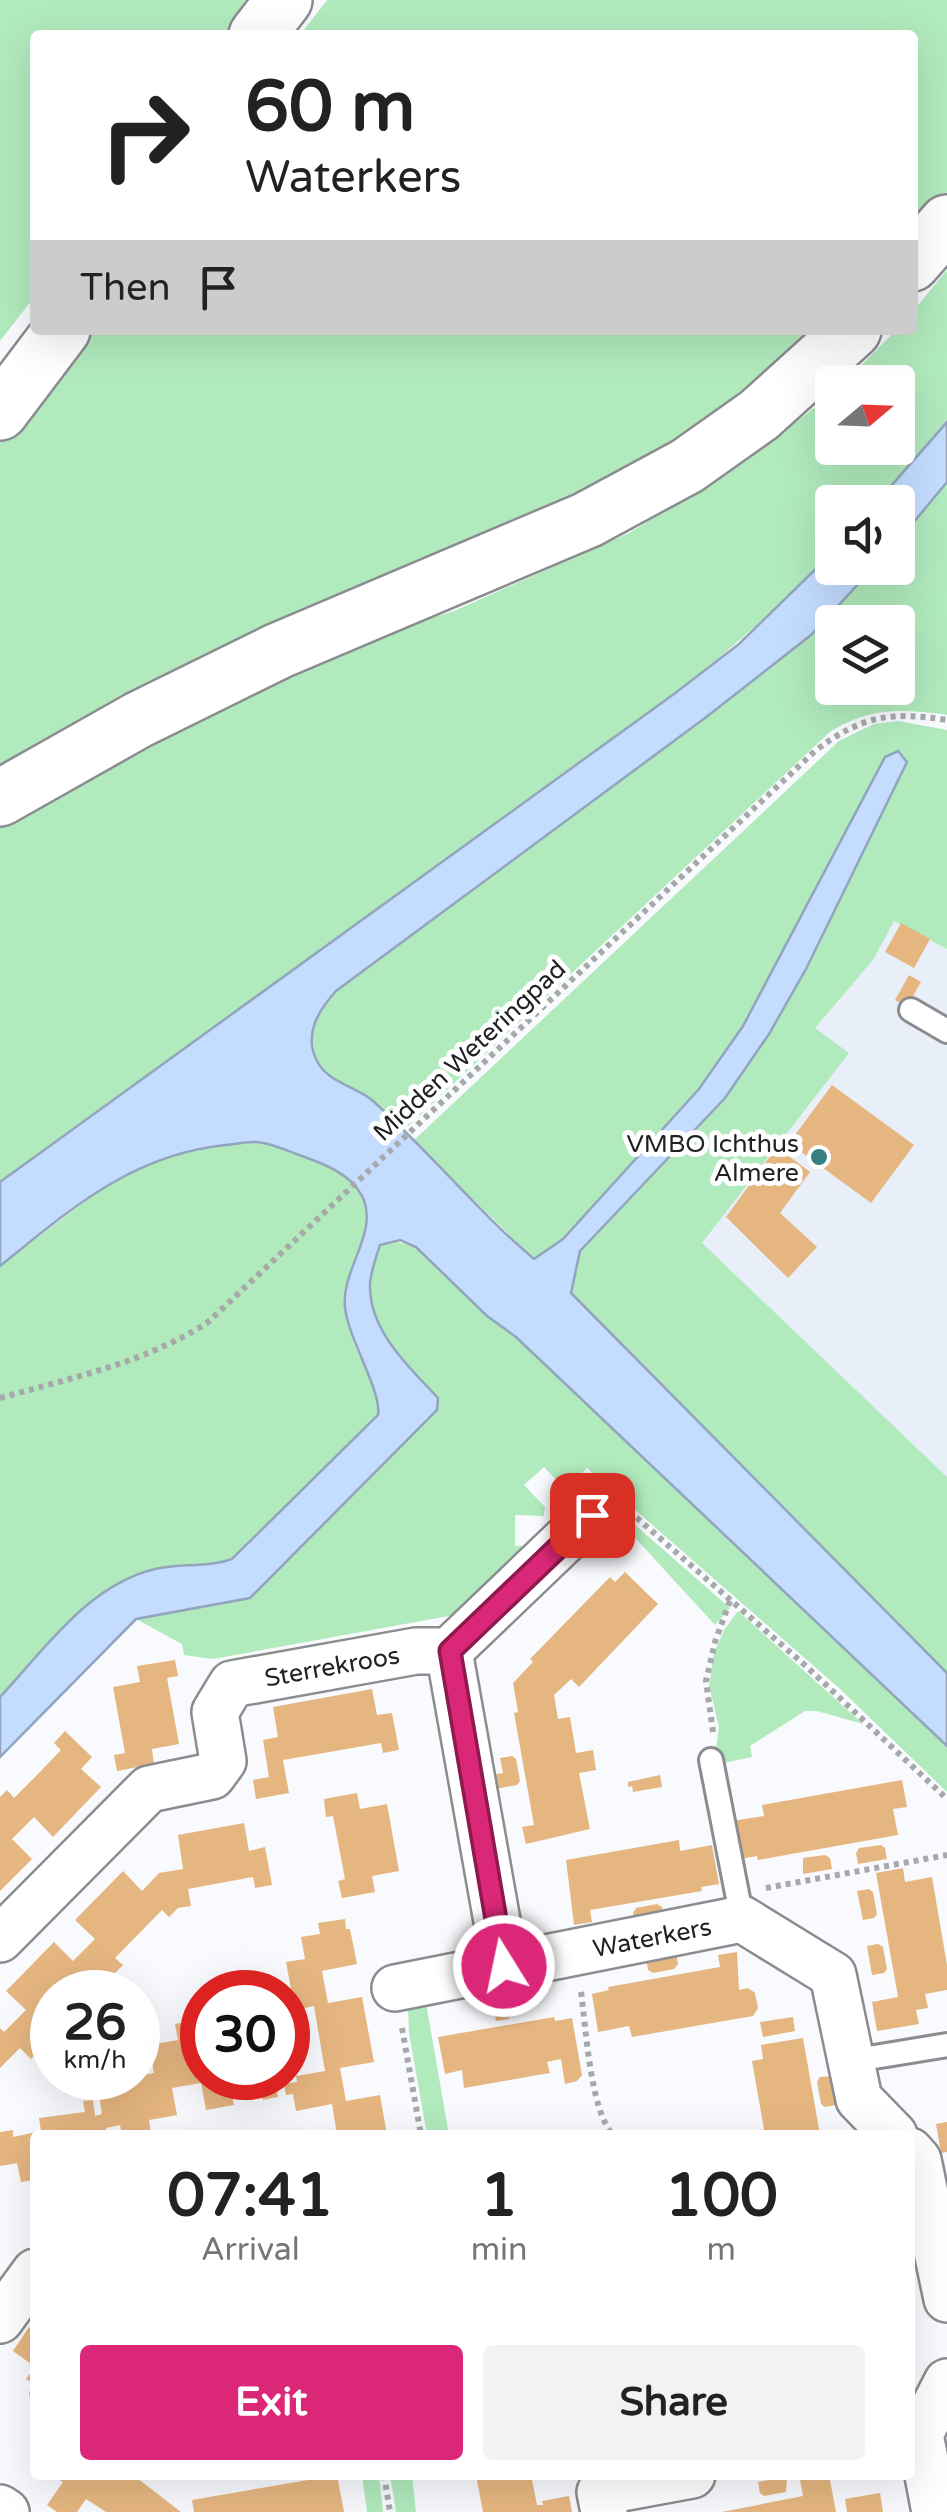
<!DOCTYPE html>
<html lang="en">
<head>
<meta charset="utf-8">
<style>
  :root { --surface:#fff; --page:#f2f2f2; --text:#222; --muted:#767676; --accent:#db2777 }
  body { margin:0; font-family:"Varela Round",sans-serif; background:var(--page); color:var(--text); height:100vh; display:flex; flex-direction:column; font-size:38px; white-space:nowrap }
  * { box-sizing:border-box; margin:0 }
  p { font-size:32px; color:var(--muted) }
  .icon { flex:none; width:55px; height:55px; fill:none; stroke:currentColor; stroke-width:2; stroke-linecap:round; stroke-linejoin:round }
  .map { position:relative; flex:1; overflow:hidden }
  .details { position:absolute; left:30px; top:2130px; width:885px; height:350px; display:flex; flex-direction:column; background:var(--surface); border-radius:10px; box-shadow:0 10px 40px #0002 }
  .details>* { flex:none }
  .banner { position:absolute; left:30px; top:30px; width:888px; height:305px; border-radius:10px; box-shadow:0 10px 40px #0002; background:#fff; color:var(--text); overflow:hidden }
  .needle { width:65px; rotate:71deg }
  .tools { position:absolute; left:815px; top:365px; display:grid; gap:20px }
  .tools a { display:grid; place-items:center; width:100px; height:100px; border-radius:10px; background:var(--surface); box-shadow:0 10px 40px #0002; font-size:50px }
  .speed { position:absolute; left:30px; top:1970px; display:flex; gap:20px; font-size:50px; font-weight:700; text-align:center }
  .speed>* { display:grid; place-content:center; width:130px; height:130px; border-radius:50%; background:var(--surface); box-shadow:0 10px 40px #0002; line-height:1 }
  .speed small { font-size:25px; font-weight:400 }
  .speed .limit { border:15px solid #d22; background:#fff; color:#111 }
  .pin { position:absolute; display:grid; place-items:center; width:85px; height:85px; color:#fff; margin:-42px; border-radius:20px; box-shadow:0 5px 15px #0006 }
  .me { position:absolute; width:110px; margin:-55px; rotate:350deg; stroke-linejoin:round; filter:drop-shadow(0 0 8px #0008) }
  .turn { display:flex; align-items:center; gap:35px; height:210px; padding:0 50px; font-size:45px }
  .turn .icon { width:130px; height:130px; stroke-width:2.5 }
  .turn b { display:block; font-size:70px; line-height:85px }
  .then { display:flex; align-items:center; height:95px; padding:0 50px; background:#0003; gap:20px; font-size:38px }
  .eta { display:flex; justify-content:space-evenly; align-items:center; height:170px; text-align:center }
  .eta b { font-size:60px; font-weight:800; line-height:70px }
  .cta { display:flex; gap:20px; margin-top:auto; padding:20px 50px }
  .cta a { flex:1; height:115px; border-radius:10px; background:var(--accent); color:#fff; font-size:40px; font-weight:800; line-height:115px; text-align:center }
  .cta a+a { background:var(--page); color:var(--text) }
  .map>svg:first-child { display:block }
  .built { fill:#e9eff9 }
  .green { fill:#b1eabd; fill-rule:evenodd }
  .water { fill:#c4ddff; stroke:#93a5bd; stroke-width:2.5 }
  .building { fill:#e6b680 }
  .lines { fill:none; stroke-linecap:round; stroke-linejoin:round }
  .lane-casing { stroke:#8b8c8f; stroke-width:28 }
  .street-casing { stroke:#8b8c8f; stroke-width:50 }
  .highway-casing { stroke:#8b8c8f; stroke-width:60 }
  .path { stroke:#a6a8aa; stroke-width:6; stroke-dasharray:5 5; stroke-linecap:butt }
  .lane { stroke:#fff; stroke-width:22 }
  .street { stroke:#fff; stroke-width:45 }
  .highway { stroke:#fff; stroke-width:55 }
  .route-casing { stroke:#8e194d; stroke-width:25 }
  .route { stroke:#db2777; stroke-width:18 }
  .poi-dot { fill:#367f80; stroke:#fff; stroke-width:4 }
  .labels { text-anchor:middle; stroke-width:10; stroke-linejoin:round; paint-order:stroke }
  .street-label { font-size:25px; fill:#202122; stroke:#fff }
  .poi-label { font-size:25px; fill:#202122; stroke:#fff; text-anchor:end }
</style>
</head>
<body>
<div class="map">
<svg width="947" height="2512" viewBox="0 0 947 2512">
  <rect width="100%" height="100%" fill="#f8fafd"/>
  <path class="built" d="M894,921l53,28v663l-301,-291 135,-273z"/>
  <g class="green">
    <path d="M0,0h263l-27,35h-201v261l-35,45z"/>
    <path d="M327,0h620v192l-34,45 -1,-202h-612z"/>
    <path d="M947,270v152l-70,80h-45v51c-50,50 -101,97 -158,141l-674,487v-368l360,-173 94,-29 175,-78 107,-65 96,-74v54h66v-66h-53l51,-52h16l1,-19z"/>
    <path d="M73,330h747c-68,63 -145,112 -225,158l-595,296v-360z"/>
    <path d="M947,482v233c-47,-6 -74,-8 -116,16l-428,400 -33,-32 -38,-21 -16,-17 -4,-26 4,-21 20,-23 369,-273 106,-83 62,-67h25v-27zM832,622h66v66h-66z"/>
    <path d="M898,721l49,9v219l-53,-28 -21,39 -58,68 34,25 -147,190 245,234v196l-376,-380 9,-42 145,-153 44,-64 116,-277 -142,269 -44,63 -136,150 -29,20 -121,-118 426,-400 35,-17z"/>
    <path d="M260,1142c41,14 119,30 104,89 -11,43 -21,48 -14,97 4,29 32,57 28,87l-146,144c-25,9 -51,4 -77,10 -67,16 -110,80 -155,128v-431l120,-91 73,-27z"/>
    <path d="M390,1240l26,7 71,69 29,21 431,409v46l-108,-104 -252,-220 -21,22 -22,-23 -20,18 21,22 -1,9 -29,-1v31h28l-78,67 -252,46 -29,-4 -2,-11 -46,-25 114,-21 188,-200c-29,-31 -71,-69 -68,-115 1,-13 6,-26 10,-39z"/>
    <path d="M586,1482l144,126 -15,17 -87,-95 -8,-5h-11l-34,-34z"/>
    <path d="M738,1611l125,113 -46,-13h-12l-55,35 2,11 -28,6 -7,-2 -2,-5 4,-29 -10,-41 5,-32 10,-24z"/>
    <path d="M425,1997l24,138h-22l-18,-102 -1,-25z"/>
    <path d="M362,2475h17l4,37h-16z"/>
    <path d="M390,2475h22l4,37h-20z"/>
  </g>
  <g class="water">
    <path d="M947,422v60l-49,59v-39h-21z"/>
    <path d="M832,553v15h41l-62,67 -106,83 -369,273c-17,19 -33,43 -19,70 11,22 39,25 56,40 56,50 104,110 161,158l29,-20 136,-150 44,-63 142,-269 13,-6 9,11 -101,207 -37,65 -44,64 -145,153 -9,42 376,380v73l-431,-409 -29,-21 -71,-69 -16,-7 -20,5c-4,12 -9,26 -10,38 -2,47 39,84 68,115l-1,12 -187,188 -114,21 -136,138v-60c45,-48 88,-112 155,-128 26,-6 52,-1 77,-10l146,-144c4,-24 -30,-76 -33,-108 -4,-38 35,-75 17,-111 -12,-23 -40,-33 -63,-41 -11,-4 -24,-10 -36,-12 -11,-3 -26,1 -38,2 -94,10 -154,64 -225,121v-84l674,-488 65,-50z"/>
  </g>
  <g class="building">
    <path d="M901,923l29,16 -16,29 -29,-16z"/>
    <path d="M909,975l12,7 -14,25 -12,-7z"/>
    <path d="M832,1085l82,60 -43,58 -82,-60z"/>
    <path d="M777,1147l33,25 -30,41 37,34 -29,31 -62,-61z"/>
    <path d="M625,1572l33,32 -79,83 -8,-8 -17,16 4,24 12,-2 6,36 17,-3 3,20 -17,3 11,56 -64,15 -4,-17 12,-2 -20,-112 4,-1 -5,-29 20,-21 -3,-3 80,-82 5,5z"/>
    <path d="M175,1660l3,16 -11,2 12,66 -27,5 2,15 -37,7 -3,-16 11,-2 -12,-66 27,-5 -3,-16z"/>
    <path d="M372,1689l5,26 15,-2 7,37 -16,3 -2,-10 -98,17 6,33 -33,6 -3,-19 16,-3 -6,-37 15,-3 -5,-30z"/>
    <path d="M65,1731l27,26 -11,12 20,18 -48,50 -19,-20 -22,22 20,20 -32,32v-94l7,-7 7,8 24,-24 23,-24 -7,-7z"/>
    <path d="M512,1756l4,3 4,22 -3,4 -22,4 -3,-14 11,-2 -3,-15z"/>
    <path d="M660,1775l2,12 -29,5 -1,-6 -4,1v-5z"/>
    <path d="M902,1780l5,27 -14,2 5,26 -140,25 -1,-4 -18,3 -7,-38 32,-5 -2,-11z"/>
    <path d="M357,1793l3,16 27,-5 12,67 -27,5 3,16 -33,6 -4,-17 7,-2 -12,-63 -7,1 -2,-18z"/>
    <path d="M244,1823l5,28 16,-4 7,38 -17,3 -2,-11 -65,12 3,17 -13,2 -9,9 -7,-7 -47,48 8,7 -23,23 -7,-7 -12,11h-29v30l-6,7 6,8 -21,22 -11,-11 -20,20v-40l4,4 22,-22 -20,-19 48,-49 19,19 22,-22 -20,-19 48,-49 19,20 17,-18 24,-4 -5,-34z"/>
    <path d="M679,1840l1,11 32,-6 7,39 -18,3 1,4 -112,19 2,12 -18,3 -8,-65z"/>
    <path d="M881,1845l4,3 2,11 -29,5 -2,-11 3,-5z"/>
    <path d="M825,1855l5,3 2,11 -29,5v-16z"/>
    <path d="M903,1868l2,14 27,-5 15,88v25l-22,4 3,14 -12,2 3,14 -42,7 -5,-29 26,-5 -22,-124z"/>
    <path d="M869,1889l4,3 4,22 -3,4 -11,2 -6,-29z"/>
    <path d="M657,1904l5,3 2,12 -29,5 -2,-11 3,-5z"/>
    <path d="M345,1919l1,10h4l7,35 -35,7 6,32 34,-6 12,65 -34,6 6,33 34,-6 7,40h-50l-5,-31 -36,7 -3,-17 -7,1 -2,-11 13,-2 -1,-6 29,-5 -11,-65 -19,4 -9,-48 19,-3 -4,-22 19,-3 -2,-11z"/>
    <path d="M878,1944l5,3 4,22 -3,4 -12,2 -5,-29z"/>
    <path d="M737,1952l2,38 9,-2 7,5 3,15 -5,8 -121,21 -3,-11 -31,6 -6,-38 17,-4 -1,-3 112,-20 -2,-12z"/>
    <path d="M676,1953l2,11 -4,5 -21,4 -5,-3 -2,-12z"/>
    <path d="M507,1992l4,23 -3,4 -12,2 -4,-27z"/>
    <path d="M554,2017l1,4 17,-3 10,57 -5,6 -12,3 -4,-25 -14,3 3,11 -86,15 -2,-18 -17,4 -7,-37z"/>
    <path d="M793,2017l2,14 -32,6 -3,-15z"/>
    <path d="M202,2019v59h27l5,27 -28,5 -5,-27 -29,5 5,27 -28,5 2,15h-29l-2,-10 -14,3 1,7h-72v45l-14,2 -4,-19 -17,3v-34l13,-2v7l28,-6 -2,-13 46,-6 -2,-11 10,-1 2,16 7,-2 -5,-31 57,-10 -5,-28 29,-5 -3,-16z"/>
    <path d="M803,2038l17,97h-55l-13,-74 11,-2 -2,-14z"/>
    <path d="M831,2076l5,29 -11,2 -4,-3 -4,-22 3,-5z"/>
    <path d="M259,2078h16l3,19 -15,3z"/>
    <path d="M947,2122v30l-6,1 -5,-29z"/>
    <path d="M29,2327l6,4v36l-22,-16z"/>
    <path d="M35,2367v54h-2l-4,-29 5,-8 -8,-5z"/>
    <path d="M52,2475h81l48,37h-75l-20,-13 -9,13h-20l-10,-7 16,-23z"/>
    <path d="M337,2475l7,37h-150l-2,-12z"/>
    <path d="M476,2475h55l6,30h6l-1,-4 27,-5 3,16h-89z"/>
    <path d="M829,2475l7,37h-114l81,-16 -3,-16z"/>
    <path d="M787,2477l-1,15 -22,4 -4,-3 -2,-11z"/>
    <path d="M880,2493l3,19h-36l-2,-13z"/>
  </g>
  <g class="lines">
    <defs>
      <g id="lane">
        <path d="M911,1010l36,21"/>
        <path d="M711,1760l31,159"/>
        <path d="M850,2061l97,-16"/>
      </g>
      <g id="street">
        <path d="M0,1939l149,-150 63,-13 11,-15 -8,-49 17,-28 184,-33h33"/>
        <path d="M505,1966l-56,-315 142,-136"/>
        <path d="M395,1988l347,-69 91,56 26,124 35,36"/>
        <path d="M910,2151l8,9 29,139"/>
        <path d="M0,2320l35,-48"/>
        <path d="M0,2508l6,4"/>
        <path d="M604,2512l-4,-20 92,-17"/>
        <path d="M935,2512l-15,-78 27,-52"/>
      </g>
      <g id="highway">
        <path d="M257,35l27,-35"/>
        <path d="M912,263l35,-40"/>
        <path d="M0,412l62,-82"/>
        <path d="M0,798l138,-78 140,-69 309,-131 100,-54 72,-51 94,-85"/>
      </g>
    </defs>
    <use href="#lane" class="lane-casing"/>
    <use href="#street" class="street-casing"/>
    <use href="#highway" class="highway-casing"/>
    <g class="path">
      <path d="M0,1398c71,-20 144,-35 207,-75l608,-572c46,-35 75,-40 132,-31"/>
      <path d="M629,1511l178,156 140,132"/>
      <path d="M713,1732l-7,-51 9,-39 16,-44"/>
      <path d="M766,1888l181,-33"/>
      <path d="M581,1992c5,35 9,118 32,143"/>
      <path d="M402,2028l19,107"/>
      <path d="M384,2475l6,37"/>
    </g>
    <use href="#lane" class="lane"/>
    <use href="#street" class="street"/>
    <use href="#highway" class="highway"/>
  </g>
  <g class="lines">
    <defs>
      <path id="route" d="M504,1966l-54,-315 142,-136"/>
    </defs>
    <use href="#route" class="route-casing"/>
    <use href="#route" class="route"/>
  </g>
  <circle class="poi-dot" cx="819" cy="1157" r="10"/>
  <g class="labels">
    <g class="street-label">
      <text transform="translate(469 1050) rotate(-43)" y="9">Midden Weteringpad</text>
      <text transform="translate(332 1666) rotate(-10)" y="9">Sterrekroos</text>
      <text transform="translate(652 1937) rotate(-11)" y="9">Waterkers</text>
    </g>
    <g class="poi-label">
      <text x="799" y="1152">VMBO Ichthus<tspan x="799" dy="29">Almere</tspan></text>
    </g>
  </g>
</svg>
<div class="tools">
<a><svg class="needle" viewBox="-14 -14 28 28"><path d="M0-13l5 13h-10z" fill="#e53935"/><path d="M0 13l5-13h-10z" fill="#767676"/></svg></a>
<a><svg class="icon" aria-label="sound" viewBox="0 0 24 24"><path d="M4 9h4l5-4v14l-5-4H4zM17 9q2 3 0 6"/></svg></a>
<a><svg class="icon" aria-label="layers" viewBox="0 0 24 24"><path d="M12 4l9 5-9 5-9-5zM3 14l9 5 9-5"/></svg></a>
</div>
<div class="speed"><div>26<small>km/h</small></div><div class="limit">30</div></div>
<div class="pin" style="left:592px;top:1515px;background:#d93025"><svg class="icon" aria-label="arrive" viewBox="0 0 24 24"><path d="M6 21V4h12l-3 4 3 4H6"/></svg></div>
<svg class="me" style="left:504px;top:1966px" viewBox="-20 -20 40 40"><circle r="17" fill="#db2777" stroke="#fff" stroke-width="3"/><path d="M0-11L8 9 0 5-8 9z" fill="#fff"/></svg>
<div class="banner">
<div class="turn"><svg class="icon" aria-label="right" viewBox="0 0 24 24"><path d="M7 20v-9h11M14 6l5 5-5 5"/></svg><div><b>60 m</b>Waterkers</div></div>
<div class="then">Then<svg class="icon" aria-label="arrive" viewBox="0 0 24 24"><path d="M6 21V4h12l-3 4 3 4H6"/></svg></div>
</div>
<section class="details">
<div class="eta">
<div><b>07:41</b><p>Arrival</p></div>
<div><b>1</b><p>min</p></div>
<div><b>100</b><p>m</p></div>
</div>
<div class="cta"><a>Exit</a><a>Share</a></div>
</section>
</div>
</body>
</html>
